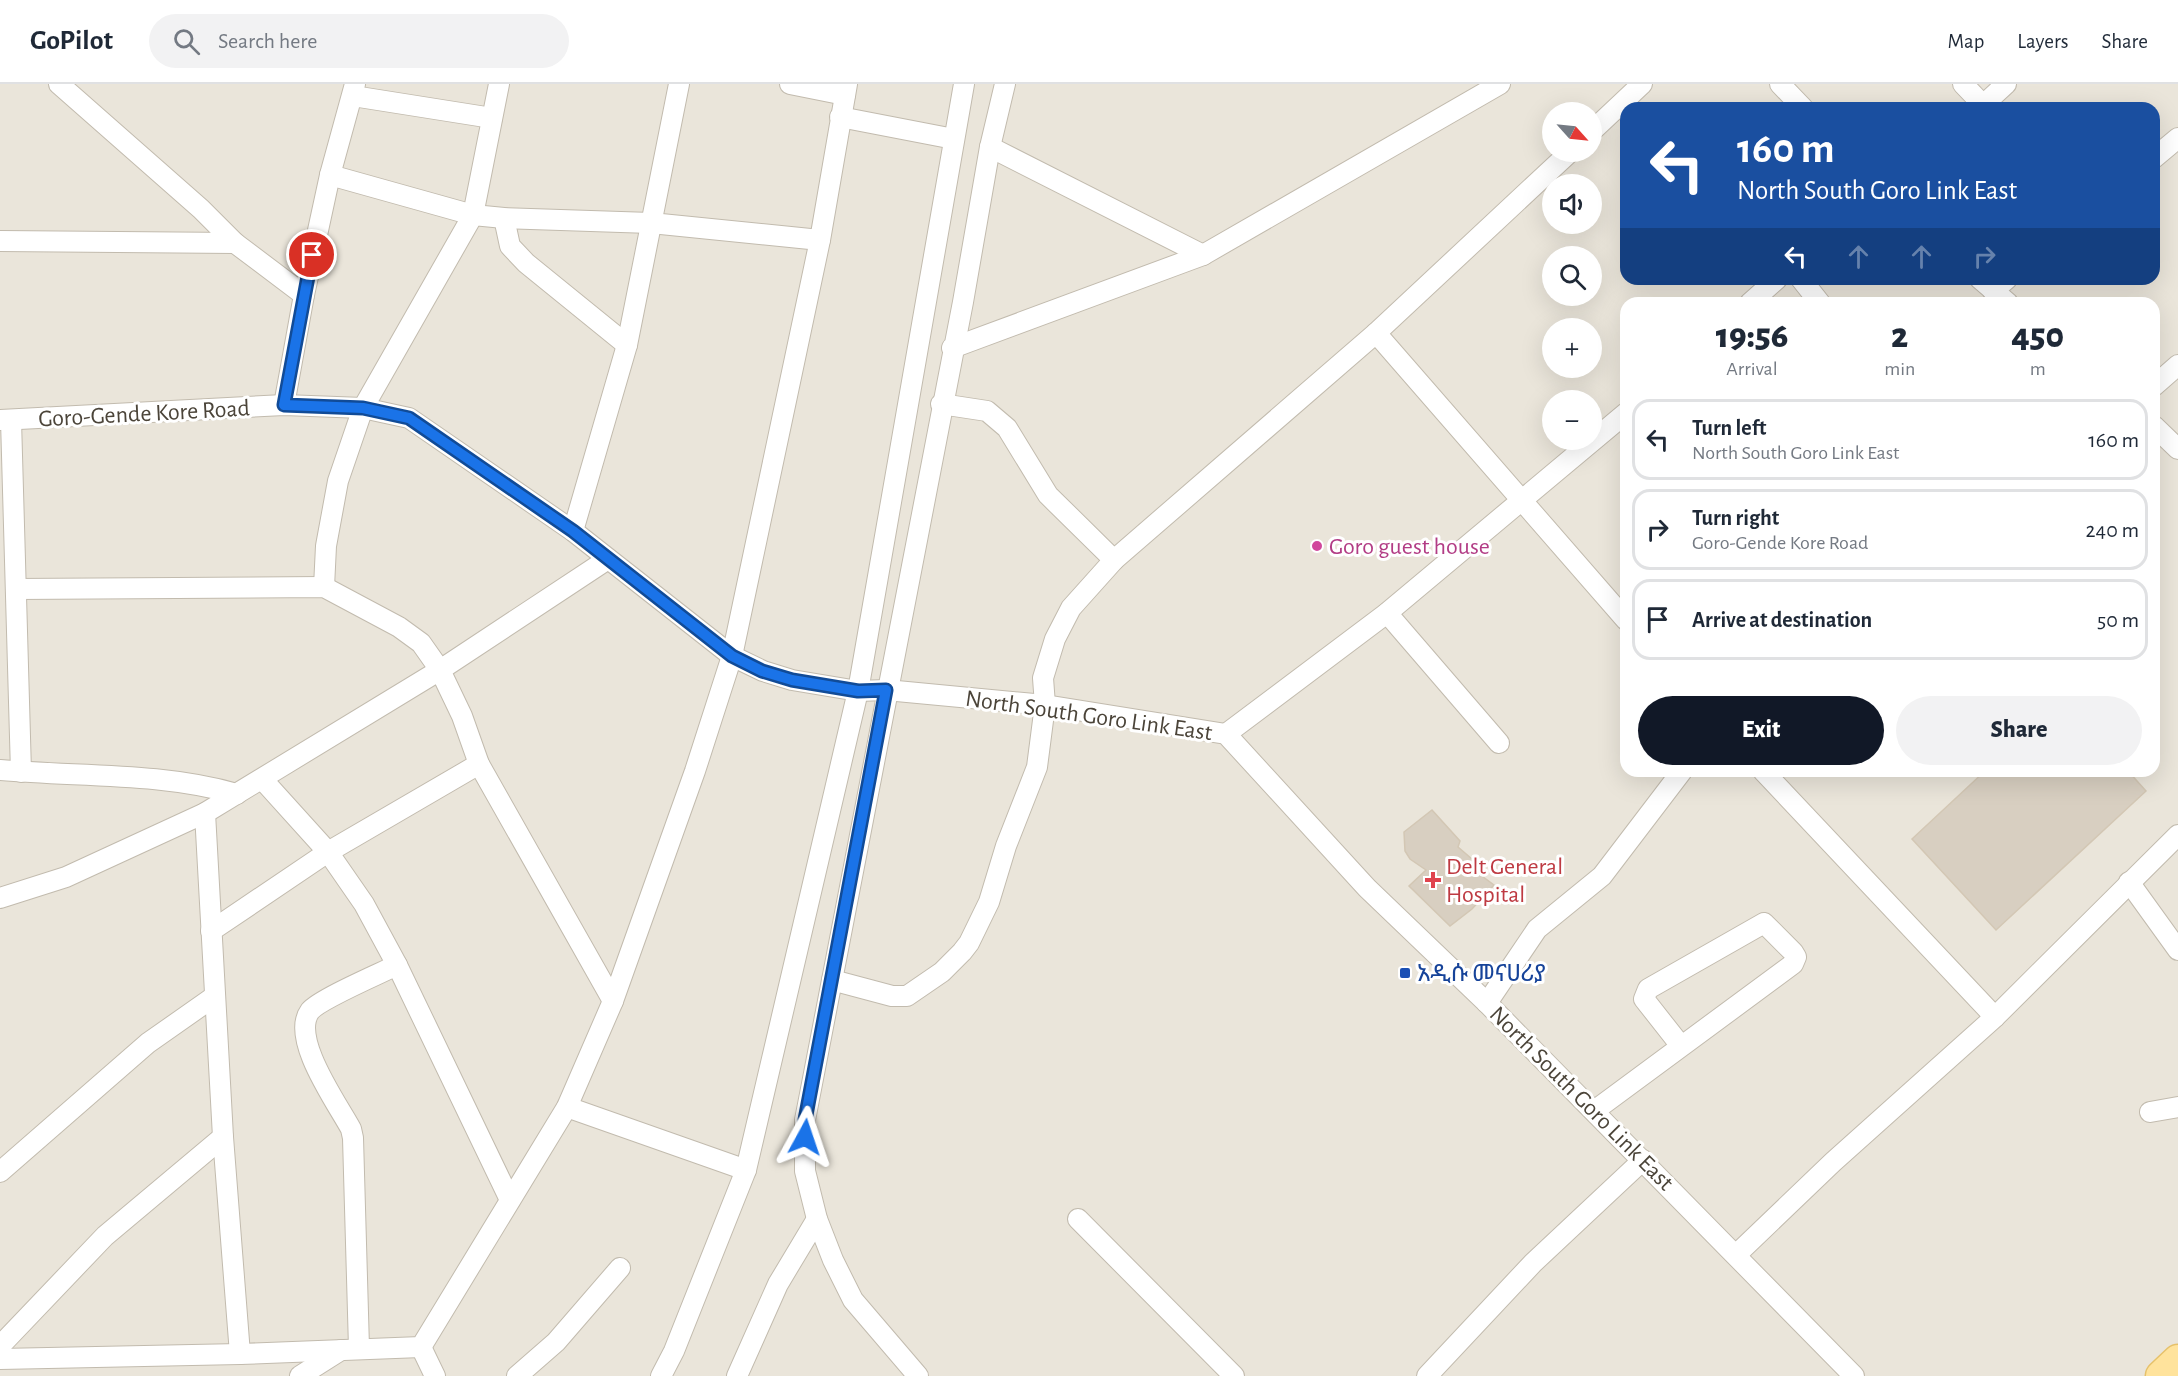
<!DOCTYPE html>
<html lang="en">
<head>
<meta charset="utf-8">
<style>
  :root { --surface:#fff; --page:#f2f2f3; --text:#1f2937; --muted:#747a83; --line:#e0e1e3; --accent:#111827 }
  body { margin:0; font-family:"Alegreya Sans","Noto Sans Ethiopic",sans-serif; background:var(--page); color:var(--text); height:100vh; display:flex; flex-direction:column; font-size:22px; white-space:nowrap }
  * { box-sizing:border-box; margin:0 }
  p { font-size:20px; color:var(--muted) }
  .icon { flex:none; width:33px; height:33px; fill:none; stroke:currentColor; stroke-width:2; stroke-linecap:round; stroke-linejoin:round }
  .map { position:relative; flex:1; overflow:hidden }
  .drawer { position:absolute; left:1620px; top:213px; width:540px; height:480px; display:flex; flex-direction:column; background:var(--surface); border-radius:18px; box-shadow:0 6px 24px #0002 }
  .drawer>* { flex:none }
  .top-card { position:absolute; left:1620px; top:18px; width:540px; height:183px; border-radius:18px; box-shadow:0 6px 24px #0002; background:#1a4fa0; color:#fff; overflow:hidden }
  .needle { width:39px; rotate:117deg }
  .buttons { position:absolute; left:1542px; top:18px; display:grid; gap:12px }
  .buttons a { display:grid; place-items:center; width:60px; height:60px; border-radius:50%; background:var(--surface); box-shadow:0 6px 24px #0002; font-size:30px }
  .pin { position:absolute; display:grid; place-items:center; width:51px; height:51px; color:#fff; margin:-26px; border:3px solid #fff; border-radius:50%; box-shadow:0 2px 6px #0007 }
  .me { position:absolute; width:66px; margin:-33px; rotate:5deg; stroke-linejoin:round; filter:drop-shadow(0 0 4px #0008) }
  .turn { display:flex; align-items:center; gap:21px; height:126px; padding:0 18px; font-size:27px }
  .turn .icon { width:78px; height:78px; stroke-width:2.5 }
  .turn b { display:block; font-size:42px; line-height:51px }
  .lanes { display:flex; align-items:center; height:57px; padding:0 18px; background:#0003; justify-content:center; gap:30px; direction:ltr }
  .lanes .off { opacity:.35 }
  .eta { display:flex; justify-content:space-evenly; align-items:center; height:102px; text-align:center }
  .eta b { font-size:36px; font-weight:800; line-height:42px }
  .primary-button { display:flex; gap:12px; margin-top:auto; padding:12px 18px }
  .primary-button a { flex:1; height:69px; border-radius:36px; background:var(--accent); color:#fff; font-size:24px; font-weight:800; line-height:69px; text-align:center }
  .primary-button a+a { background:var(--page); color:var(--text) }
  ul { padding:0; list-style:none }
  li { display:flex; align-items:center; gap:18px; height:81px; margin:0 12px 9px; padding:0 6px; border:3px solid var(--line); border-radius:18px }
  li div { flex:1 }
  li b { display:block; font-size:22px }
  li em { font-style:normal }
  header { display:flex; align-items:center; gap:36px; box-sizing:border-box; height:84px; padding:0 30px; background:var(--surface); border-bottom:2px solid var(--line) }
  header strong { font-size:28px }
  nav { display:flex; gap:33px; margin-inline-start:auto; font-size:21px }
  .search { width:420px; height:54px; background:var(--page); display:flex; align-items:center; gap:15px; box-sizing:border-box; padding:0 21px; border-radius:33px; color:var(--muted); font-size:22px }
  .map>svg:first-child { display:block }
  .residential { fill:#eae5da; fill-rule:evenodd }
  .building { fill:#d8cfc1; stroke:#d3c7b4; stroke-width:1.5 }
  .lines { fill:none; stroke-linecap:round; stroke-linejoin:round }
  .minor-casing { stroke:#c2bbae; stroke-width:22 }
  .primary-casing { stroke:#e6c16a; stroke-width:33 }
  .minor { stroke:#fff; stroke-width:20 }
  .primary { stroke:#ffe39c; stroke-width:30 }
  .route-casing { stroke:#114b97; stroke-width:15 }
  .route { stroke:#1a73e8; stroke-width:10 }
  .hotel-dot { fill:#d1479c; stroke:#fff; stroke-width:2 }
  .health-dot { fill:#e0444e; stroke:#fff; stroke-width:2 }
  .transit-dot { fill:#1a4fb4; stroke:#fff; stroke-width:2 }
  .labels { text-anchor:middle; stroke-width:6; stroke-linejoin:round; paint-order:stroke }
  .street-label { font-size:24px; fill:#4b4439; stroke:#fff }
  .hotel-label { font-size:24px; fill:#b23c85; stroke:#fff; text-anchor:start }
  .health-label { font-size:24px; fill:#be3a42; stroke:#fff; text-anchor:start }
  .transit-label { font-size:24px; fill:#164399; stroke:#fff; text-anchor:start }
</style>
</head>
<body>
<header>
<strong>GoPilot</strong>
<div class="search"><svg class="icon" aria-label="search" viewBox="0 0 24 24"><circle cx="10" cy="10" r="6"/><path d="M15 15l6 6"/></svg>Search here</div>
<nav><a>Map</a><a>Layers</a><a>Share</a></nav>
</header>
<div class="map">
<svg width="2178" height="1292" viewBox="0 0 2178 1292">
  <rect width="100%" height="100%" fill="#f6f3ec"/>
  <path class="residential" d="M0,0h2178v1292h-2178zM1626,24h528v171h-528zM1552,28h40v40h-40zM1552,100h40v40h-40zM1552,172h40v40h-40zM1626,219h528v468h-528zM1552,244h40v40h-40zM1552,316h40v40h-40z"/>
  <g class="building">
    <path d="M1985,687h143l18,20 -150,139 -84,-91z"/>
    <path d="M1432,726l28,31 -2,6 28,24 -4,5 12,9 -22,24 -22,17 -41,-40 17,-16 -16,-11 -5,-8 -1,-19z"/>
  </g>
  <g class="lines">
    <defs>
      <g id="minor">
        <path d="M59,0l142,125 34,34 69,52"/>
        <path d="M790,0l55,11"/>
        <path d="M1780,0l23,24"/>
        <path d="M1963,0l20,21"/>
        <path d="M353,12l139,22"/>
        <path d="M1980,24l26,-24"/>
        <path d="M840,33l114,22"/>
        <path d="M1592,47l50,-47"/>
        <path d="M990,63l213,108"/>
        <path d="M2154,74l24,-20"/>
        <path d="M330,91l143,40 31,3 147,5 169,17"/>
        <path d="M504,134l6,28 16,17 101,82"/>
        <path d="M0,157l235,2"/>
        <path d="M1801,195l19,24"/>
        <path d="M1980,195l28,24"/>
        <path d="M1993,207l14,-12"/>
        <path d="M1750,219l27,-24"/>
        <path d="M1376,249l250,287"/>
        <path d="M952,264l251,-93 297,-171"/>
        <path d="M2154,302l24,-21"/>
        <path d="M941,320l46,7 20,17 41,67 66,65"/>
        <path d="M284,321l20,-110 26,-120 25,-91"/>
        <path d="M0,336l284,-15 79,3 46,10 164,113 159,125 31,15 29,9 66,11 28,-1 159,15 181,29 141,154 120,115 367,373"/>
        <path d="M11,336l10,352"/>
        <path d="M2154,342l24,23"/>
        <path d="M573,447l54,-186 52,-261"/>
        <path d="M324,503l2,-41 12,-65 25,-73 110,-193 26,-131"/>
        <path d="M16,505l308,-2 75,40 22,16 19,27 22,46 17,48 134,237"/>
        <path d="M1387,529l112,130"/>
        <path d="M1226,650l161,-121 239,-200"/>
        <path d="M0,686c79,7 160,2 237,24"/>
        <path d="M1763,687l232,246"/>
        <path d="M262,695l66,73 36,52 33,61 113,235"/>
        <path d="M205,729l18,324 17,217"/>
        <path d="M2129,798l49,68"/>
        <path d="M0,814l66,-21 139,-64 235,-143 168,-111"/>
        <path d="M211,847l117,-79 151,-88"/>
        <path d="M832,896l60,16h15l35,-24 20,-20 7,-9 20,-41 17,-56 31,-79 8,-62 -2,-27 12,-39 16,-31 43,-48 262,-227 194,-181"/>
        <path d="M1487,919l50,-74 65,-53 80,-105"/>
        <path d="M567,1023l179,63"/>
        <path d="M1594,1027l199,-147 3,-7 -3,-5 -29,-29 -116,66 -4,10 37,47"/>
        <path d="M2150,1028l28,-5"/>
        <path d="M0,1088l148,-129 67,-47"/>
        <path d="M1078,1135l156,157"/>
        <path d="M1737,1170l96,-92 162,-145 183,-182"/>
        <path d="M0,1262l105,-110 118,-99"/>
        <path d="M421,1263l14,29"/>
        <path d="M359,1264l-6,-210 -2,-9c-14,-26 -61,-91 -41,-118 10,-12 69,-37 87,-46"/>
        <path d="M0,1275l240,-5 181,-7 146,-240 46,-106 82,-230 37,-115 88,-416 27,-156"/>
        <path d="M300,1292l41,-26"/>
        <path d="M517,1292l39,-34 64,-74"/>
        <path d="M661,1292l13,-25 72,-181 112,-479 106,-607"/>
        <path d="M737,1292l41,-92 39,-65"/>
        <path d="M918,1292l-65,-76 -20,-40 -16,-41 -12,-48v-51l158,-818 27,-155 15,-63"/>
        <path d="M1427,1292l106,-113 110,-103"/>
      </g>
      <path id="primary" d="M2161,1292l17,-16"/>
    </defs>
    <use href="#minor" class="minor-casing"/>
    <use href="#primary" class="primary-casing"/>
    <use href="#minor" class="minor"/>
    <use href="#primary" class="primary"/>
  </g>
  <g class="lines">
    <defs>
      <path id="route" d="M312,171l-28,150 79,3 46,10 164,113 159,125 30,15 30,9 66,11 28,-1 -81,430v17"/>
    </defs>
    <use href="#route" class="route-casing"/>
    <use href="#route" class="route"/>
  </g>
  <circle class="hotel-dot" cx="1317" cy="462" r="6"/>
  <path class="health-dot" d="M1430 787h6v6h6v6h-6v6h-6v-6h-6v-6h6z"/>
  <rect class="transit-dot" x="1399" y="883" width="12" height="12" rx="3"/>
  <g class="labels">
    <g class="street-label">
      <text transform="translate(144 329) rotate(-3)" y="8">Goro-Gende Kore Road</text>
      <text transform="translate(1089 631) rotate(8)" y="8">North South Goro Link East</text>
      <text transform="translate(1582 1014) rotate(45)" y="8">North South Goro Link East</text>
    </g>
    <g class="hotel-label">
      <text x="1329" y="470">Goro guest house</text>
    </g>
    <g class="health-label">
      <text x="1446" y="790">Delt General<tspan x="1446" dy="28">Hospital</tspan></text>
    </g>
    <g class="transit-label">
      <text x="1417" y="897">አዲሱ መናሀሪያ</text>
    </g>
  </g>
</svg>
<div class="buttons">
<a><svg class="needle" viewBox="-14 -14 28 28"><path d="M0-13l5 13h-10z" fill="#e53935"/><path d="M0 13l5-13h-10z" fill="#747a83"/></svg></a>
<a><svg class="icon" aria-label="sound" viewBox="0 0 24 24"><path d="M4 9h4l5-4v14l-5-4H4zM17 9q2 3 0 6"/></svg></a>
<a><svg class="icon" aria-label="search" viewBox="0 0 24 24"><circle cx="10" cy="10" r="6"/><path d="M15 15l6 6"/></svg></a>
<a>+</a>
<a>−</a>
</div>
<div class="pin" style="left:312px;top:171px;background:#d93025"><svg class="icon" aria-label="arrive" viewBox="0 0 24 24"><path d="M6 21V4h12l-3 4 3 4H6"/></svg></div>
<svg class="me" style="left:805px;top:1053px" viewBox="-20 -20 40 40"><path d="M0-17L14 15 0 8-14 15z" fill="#1a73e8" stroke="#fff" stroke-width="4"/></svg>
<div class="top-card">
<div class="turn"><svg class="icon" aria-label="left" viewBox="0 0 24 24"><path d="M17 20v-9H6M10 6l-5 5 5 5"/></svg><div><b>160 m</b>North South Goro Link East</div></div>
<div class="lanes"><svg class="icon" aria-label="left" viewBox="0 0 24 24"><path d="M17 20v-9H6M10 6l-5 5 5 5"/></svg><svg class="icon off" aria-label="ahead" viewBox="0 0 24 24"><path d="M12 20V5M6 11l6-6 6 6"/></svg><svg class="icon off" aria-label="ahead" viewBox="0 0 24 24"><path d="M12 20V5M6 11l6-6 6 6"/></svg><svg class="icon off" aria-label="right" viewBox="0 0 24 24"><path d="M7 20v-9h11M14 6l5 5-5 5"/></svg></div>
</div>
<section class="drawer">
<div class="eta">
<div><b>19:56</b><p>Arrival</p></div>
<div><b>2</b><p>min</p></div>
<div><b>450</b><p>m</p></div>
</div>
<ul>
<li><svg class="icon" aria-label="left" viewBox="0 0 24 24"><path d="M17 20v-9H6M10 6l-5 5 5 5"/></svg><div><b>Turn left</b><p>North South Goro Link East</p></div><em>160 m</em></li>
<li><svg class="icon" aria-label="right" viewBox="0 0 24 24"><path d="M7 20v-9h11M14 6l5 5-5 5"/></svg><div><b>Turn right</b><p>Goro-Gende Kore Road</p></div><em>240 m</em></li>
<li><svg class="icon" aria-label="arrive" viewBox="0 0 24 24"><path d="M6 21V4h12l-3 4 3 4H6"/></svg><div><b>Arrive at destination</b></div><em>50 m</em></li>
</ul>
<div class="primary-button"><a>Exit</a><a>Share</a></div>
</section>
</div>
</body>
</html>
